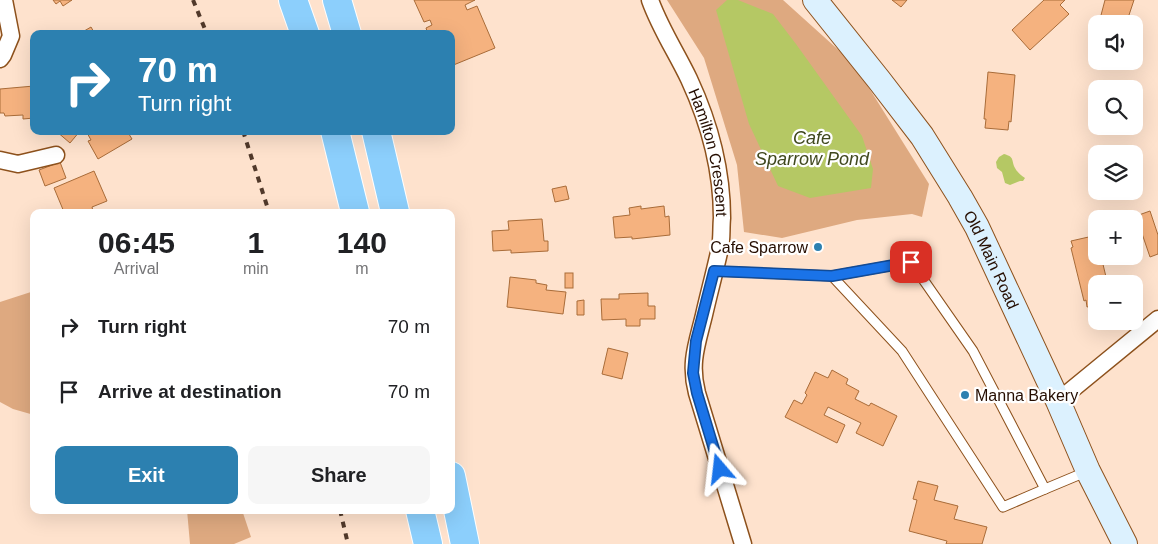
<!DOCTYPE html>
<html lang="en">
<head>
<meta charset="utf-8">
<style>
  :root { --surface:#fff; --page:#f6f6f6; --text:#202124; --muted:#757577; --accent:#2c80b0 }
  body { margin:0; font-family:Arial,sans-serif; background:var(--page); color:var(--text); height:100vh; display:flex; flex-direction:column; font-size:19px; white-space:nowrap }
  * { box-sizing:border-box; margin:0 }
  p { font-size:16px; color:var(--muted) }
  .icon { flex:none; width:28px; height:28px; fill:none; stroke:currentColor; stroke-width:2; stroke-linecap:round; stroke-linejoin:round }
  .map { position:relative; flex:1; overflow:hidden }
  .panel { position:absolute; left:30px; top:209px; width:425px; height:305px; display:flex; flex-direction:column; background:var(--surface); border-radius:10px; box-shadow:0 5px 20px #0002 }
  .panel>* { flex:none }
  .hud { position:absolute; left:30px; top:30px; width:425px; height:105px; border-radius:10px; box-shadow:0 5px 20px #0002; background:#2c80b0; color:#fff; overflow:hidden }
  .buttons { position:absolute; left:1088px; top:15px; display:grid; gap:10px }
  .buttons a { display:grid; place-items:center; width:55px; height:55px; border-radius:10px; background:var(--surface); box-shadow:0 5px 20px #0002; font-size:25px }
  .pin { position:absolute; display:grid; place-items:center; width:42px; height:42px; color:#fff; margin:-21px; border-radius:10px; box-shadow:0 2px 8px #0006 }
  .me { position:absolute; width:55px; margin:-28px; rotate:343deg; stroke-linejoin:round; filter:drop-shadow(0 0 4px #0008) }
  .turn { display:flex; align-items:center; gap:18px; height:105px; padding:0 25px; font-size:22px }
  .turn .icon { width:65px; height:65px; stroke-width:2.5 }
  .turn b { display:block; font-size:35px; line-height:42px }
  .eta { display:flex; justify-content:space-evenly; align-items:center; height:85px; text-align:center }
  .eta b { font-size:30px; font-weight:800; line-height:35px }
  .cta { display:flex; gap:10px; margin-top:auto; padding:10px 25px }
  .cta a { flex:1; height:58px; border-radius:10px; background:var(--accent); color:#fff; font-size:20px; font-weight:800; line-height:58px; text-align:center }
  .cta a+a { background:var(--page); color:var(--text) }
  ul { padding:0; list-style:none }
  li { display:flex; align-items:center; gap:15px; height:65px; padding:0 25px }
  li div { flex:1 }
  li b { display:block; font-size:19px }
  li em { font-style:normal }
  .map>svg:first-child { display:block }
  .green { fill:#dea980 }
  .water { fill:#b5c864 }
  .building { fill:#f5b27f; stroke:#a96c39 }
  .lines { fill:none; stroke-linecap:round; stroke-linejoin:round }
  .lane-casing { stroke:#8d511c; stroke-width:11 }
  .street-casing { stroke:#8d511c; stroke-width:19 }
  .secondary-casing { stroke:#8d511c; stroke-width:26 }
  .highway-casing { stroke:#fff; stroke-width:30 }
  .lane { stroke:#fff; stroke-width:9 }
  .street { stroke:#fff; stroke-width:16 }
  .secondary { stroke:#dcf1fe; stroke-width:24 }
  .highway { stroke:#8ccffc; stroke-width:28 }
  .rail { stroke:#51392a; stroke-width:4; stroke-dasharray:6 6; stroke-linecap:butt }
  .route-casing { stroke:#114b97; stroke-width:12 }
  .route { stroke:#1a73e8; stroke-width:9 }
  .poi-dot { fill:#2c80b0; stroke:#fff; stroke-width:2 }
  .labels { text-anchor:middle; stroke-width:4.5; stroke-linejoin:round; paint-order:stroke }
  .street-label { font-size:16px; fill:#250d00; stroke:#fff }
  .poi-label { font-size:16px; fill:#250d00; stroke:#fff; text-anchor:end }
  .water-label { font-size:18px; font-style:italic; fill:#40481e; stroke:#fff }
</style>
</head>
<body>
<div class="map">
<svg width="1158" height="544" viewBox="0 0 1158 544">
  <rect width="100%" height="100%" fill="#fee2cd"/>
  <g class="green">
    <path d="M667,0h116l71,64 75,120 -7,33 -10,-3 -55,6 -75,18 -38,-6 -7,-67 -33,-107z"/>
    <path d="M34,291v124l-21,-6 -13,-7v-100z"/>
    <path d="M187,510h55l9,27 -17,7h-44z"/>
  </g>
  <g class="water">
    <path d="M727,0h11l35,14 23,30 66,92 11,33 -2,19 -61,10 -32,-12 -29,-62 -33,-114z"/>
    <path d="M1004,154c11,3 7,6 11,14 2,4 6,7 10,10l-2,3h-3l-10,4 -5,-2 -3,-11 -5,-4 -1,-6 3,-5z"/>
  </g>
  <g class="building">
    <path d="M53,0h19l-9,6 -3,-5 -4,3z"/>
    <path d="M414,0h61l-10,5 2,5 10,-4 18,42 -44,18v-32h-23l-2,-6 6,-3 -2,-5 -6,2z"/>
    <path d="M892,0h15l-6,7z"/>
    <path d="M1044,0h21l-5,5 9,9 -39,36 -18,-20z"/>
    <path d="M1105,0h29l-6,18 -1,-1 -3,7h-8l-16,-5z"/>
    <path d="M91,27l4,7h-16z"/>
    <path d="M988,72l27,3 -4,47 -2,-1 -1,9 -23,-2 1,-9h-2z"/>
    <path d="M34,86v32l-11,1v-4l-18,1 -1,-3h-4v-24z"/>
    <path d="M56,131h24l-10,12z"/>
    <path d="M86,131h41l5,8 -34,20 -10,-18 3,-1z"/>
    <path d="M60,162l6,16 -21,8 -6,-16z"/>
    <path d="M94,171l13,30 -15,6 1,4 -3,1h-26l-10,-24z"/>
    <path d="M566,186l3,13 -14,3 -3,-13z"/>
    <path d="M641,206v3l23,-3 1,11 4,-1 1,19 -38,4v-2l-17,1 -2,-21 17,-2 -1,-7z"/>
    <path d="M1150,211l8,24v19l-8,3 -14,-41z"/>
    <path d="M542,219l2,22h4v10l-37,2v-3l-18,1 -1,-20 17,-1 -1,-9z"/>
    <path d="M1093,236l3,11v9h5l6,25 -6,1 1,2h-6v21l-9,2 -1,-7 -2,1 -13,-53 2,-1 -2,-6z"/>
    <rect x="565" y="273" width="8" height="15"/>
    <path d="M510,277l26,3v3l11,2 -1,5 20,2 -3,22 -56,-7z"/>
    <path d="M648,293v13h7v13h-15v7h-14v-7l-24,1 -1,-21h18v-5z"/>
    <path d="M584,300v15h-7v-14z"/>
    <path d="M608,348l20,5 -6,26 -20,-5z"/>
    <path d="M832,370l16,9 -2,5 13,7 -4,8 14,7 2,-3 26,13 -14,30 -27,-13 5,-10 -33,-16 -4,8 21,10 -8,18 -52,-26 9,-17 8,4 5,-9 -2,-2 10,-21 13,6z"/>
    <path d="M918,481l20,5 -4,14 24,6 -4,13 33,8 -5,17h-36l1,-3 -38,-10 8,-31 -4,-1z"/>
  </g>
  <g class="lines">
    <defs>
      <g id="lane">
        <path d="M714,271l118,5 79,-14 62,89 72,138 43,-18"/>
        <path d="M832,276l70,75 101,156 42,-18"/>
      </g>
      <g id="street">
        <path id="s1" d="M650,0c10,28 26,52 39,79 20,43 33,90 33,139 -1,10 0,21 -2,30 -5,23 -11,45 -16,67 -7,29 -15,48 -7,78l46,151"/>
        <path d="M0,59l3,-4 8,-19 -7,-36"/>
        <path d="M0,160l18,4 38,-9"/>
        <path d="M1058,401l100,-82"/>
      </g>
      <g id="secondary">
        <path id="s2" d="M815,0l64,80 43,56 38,61 17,30 81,174 30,70 37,73"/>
      </g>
      <g id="highway">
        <path d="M293,0l12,34"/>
        <path d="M337,0l10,34"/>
        <path d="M335,131l20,81"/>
        <path d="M376,131l19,81"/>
        <path d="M451,476l14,68"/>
        <path d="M420,510l8,34"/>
      </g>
    </defs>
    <use href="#lane" class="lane-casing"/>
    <use href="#street" class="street-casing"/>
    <use href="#secondary" class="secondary-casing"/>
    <use href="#highway" class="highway-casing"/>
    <use href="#lane" class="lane"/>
    <use href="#street" class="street"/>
    <use href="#secondary" class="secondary"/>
    <use href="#highway" class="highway"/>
    <g class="rail">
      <path d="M193,0l14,34"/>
      <path d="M243,131l26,81"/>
      <path d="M340,510l8,34"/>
    </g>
  </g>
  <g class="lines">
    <defs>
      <path id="route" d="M720,469l-23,-76 -4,-20 3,-32 18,-70 118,5 79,-14"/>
    </defs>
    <use href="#route" class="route-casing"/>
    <use href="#route" class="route"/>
  </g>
  <g class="poi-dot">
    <circle cx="818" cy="247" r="5"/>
    <circle cx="965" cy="395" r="5"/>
  </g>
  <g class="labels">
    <g class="street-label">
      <text dy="6" stroke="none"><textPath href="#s1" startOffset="165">Hamilton Crescent</textPath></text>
      <text dy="6" stroke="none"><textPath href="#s2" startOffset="315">Old Main Road</textPath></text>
    </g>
    <g class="poi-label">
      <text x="808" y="253">Cafe Sparrow</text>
      <text x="975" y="401" text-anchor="start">Manna Bakery</text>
    </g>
    <g class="water-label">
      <text x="812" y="144">Cafe<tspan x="812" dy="21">Sparrow Pond</tspan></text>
    </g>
  </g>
</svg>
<div class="buttons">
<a><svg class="icon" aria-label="sound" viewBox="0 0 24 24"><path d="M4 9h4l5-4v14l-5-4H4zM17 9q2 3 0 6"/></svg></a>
<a><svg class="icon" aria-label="search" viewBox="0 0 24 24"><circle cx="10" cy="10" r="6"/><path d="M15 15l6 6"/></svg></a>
<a><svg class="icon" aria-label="layers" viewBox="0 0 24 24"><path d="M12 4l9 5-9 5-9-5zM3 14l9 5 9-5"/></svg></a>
<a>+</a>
<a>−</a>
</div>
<div class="pin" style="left:911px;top:262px;background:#d93025"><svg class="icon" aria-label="arrive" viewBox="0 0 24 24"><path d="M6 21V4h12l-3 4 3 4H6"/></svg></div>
<svg class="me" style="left:720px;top:469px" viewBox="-20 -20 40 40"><path d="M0-17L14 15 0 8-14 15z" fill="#1a73e8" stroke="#fff" stroke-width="4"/></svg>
<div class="hud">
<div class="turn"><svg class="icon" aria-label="right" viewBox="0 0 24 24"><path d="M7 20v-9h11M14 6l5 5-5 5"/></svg><div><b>70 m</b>Turn right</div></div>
</div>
<section class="panel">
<div class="eta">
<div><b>06:45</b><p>Arrival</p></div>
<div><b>1</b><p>min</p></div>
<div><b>140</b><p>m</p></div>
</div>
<ul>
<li><svg class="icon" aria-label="right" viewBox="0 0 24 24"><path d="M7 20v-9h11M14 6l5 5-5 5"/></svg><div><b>Turn right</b></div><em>70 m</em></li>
<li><svg class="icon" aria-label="arrive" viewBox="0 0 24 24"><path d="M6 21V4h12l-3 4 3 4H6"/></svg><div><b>Arrive at destination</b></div><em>70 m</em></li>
</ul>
<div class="cta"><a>Exit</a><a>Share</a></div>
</section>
</div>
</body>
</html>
